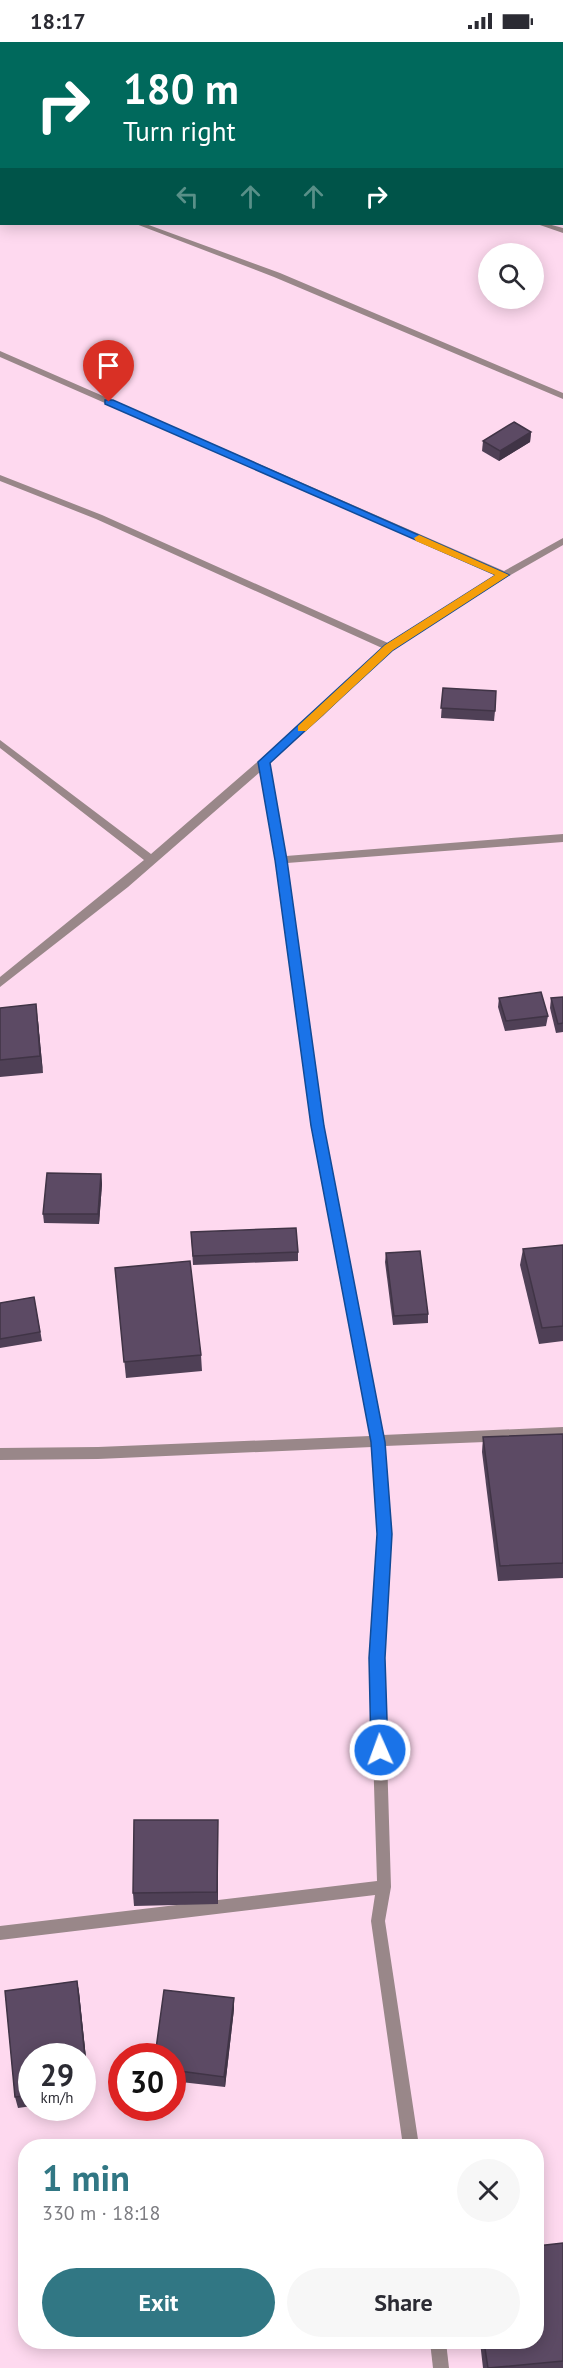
<!DOCTYPE html>
<html lang="en">
<head>
<meta charset="utf-8">
<style>
  :root { --surface:#fff; --page:#f7f7f7; --text:#2b2b33; --muted:#7c7c81; --accent:#317784 }
  body { margin:0; font-family:"PT Sans",sans-serif; background:var(--page); color:var(--text); height:100vh; display:flex; flex-direction:column; font-size:22px; white-space:nowrap }
  * { box-sizing:border-box; margin:0 }
  p { font-size:20px; color:var(--muted) }
  .icon { flex:none; width:33px; height:33px; fill:none; stroke:currentColor; stroke-width:2; stroke-linecap:round; stroke-linejoin:round }
  .map { position:relative; flex:1; overflow:hidden }
  .side { position:absolute; left:18px; top:2097px; width:526px; height:210px; display:flex; flex-direction:column; background:var(--surface); border-radius:24px; box-shadow:0 3px 15px #0003 }
  .side>* { flex:none }
  .hud { position:absolute; left:0px; top:0px; width:564px; height:183px; box-shadow:0 3px 15px #0003; background:#00695c; color:#fff; overflow:hidden }
  .fabs { position:absolute; left:478px; top:201px; display:grid; gap:12px }
  .fabs a { display:grid; place-items:center; width:66px; height:66px; border-radius:50%; background:var(--surface); box-shadow:0 3px 15px #0003; font-size:30px }
  .speed { position:absolute; left:18px; top:2001px; display:flex; gap:12px; font-size:30px; font-weight:700; text-align:center }
  .speed>* { display:grid; place-content:center; width:78px; height:78px; border-radius:50%; background:var(--surface); box-shadow:0 3px 15px #0003; line-height:1 }
  .speed small { font-size:15px; font-weight:400 }
  .speed .limit { border:9px solid #d22; background:#fff; color:#111 }
  .pin { position:absolute; display:grid; place-items:center; width:51px; height:51px; color:#fff; margin:-62px -26px; border-radius:50% 50% 50% 0; rotate:-45deg; box-shadow:0 0 6px #0007 }
  .pin .icon { rotate:45deg }
  .me { position:absolute; width:66px; margin:-33px; rotate:358deg; stroke-linejoin:round; filter:drop-shadow(0 0 4px #0008) }
  .turn { display:flex; align-items:center; gap:21px; height:126px; padding:0 24px; font-size:27px }
  .turn .icon { width:78px; height:78px; stroke-width:2.5 }
  .turn b { display:block; font-size:42px; line-height:51px }
  .lanes { display:flex; align-items:center; height:57px; padding:0 24px; background:#0003; justify-content:center; gap:30px; direction:ltr }
  .lanes .off { opacity:.35 }
  .round { display:grid; place-items:center; flex:none; width:63px; height:63px; border-radius:32px; background:var(--page) }
  .summary { display:flex; align-items:center; justify-content:space-between; height:102px; padding:0 24px }
  h1 { font-size:36px; font-weight:700; line-height:45px; color:var(--accent) }
  .action { display:flex; gap:12px; margin-top:auto; padding:12px 24px }
  .action a { flex:1; height:69px; border-radius:36px; background:var(--accent); color:#fff; font-size:24px; font-weight:700; line-height:69px; text-align:center }
  .action a+a { background:var(--page); color:var(--text) }
  .status { display:flex; justify-content:space-between; align-items:center; height:42px; padding:0 30px; background:var(--surface); direction:ltr }
  .status svg { height:16px; fill:currentColor }
  .map>svg:first-child { display:block }
  .lines { fill:none; stroke-linecap:round; stroke-linejoin:round }
  .street { fill:#998789; fill-rule:evenodd }
  .wall { fill:#4f4056 }
  .shaded-wall { fill:#403446 }
  .building { fill:#5c4a64; stroke:#403446; stroke-width:1.5 }
  .route { fill:#1a73e8; stroke:#114b97; stroke-width:1.5 }
  .slow { fill:#f59e0b }
</style>
</head>
<body>
<div class="status"><b>18:17</b><svg viewBox="0 0 49 12"><path d="M0 12V9h3v3zM5 12V6h3v6zM10 12V3h3v9zM15 12V0h3v12zM26 1h20v11H26zM47 4h2v5h-2z"/></svg></div>
<div class="map">
<svg width="563" height="2326" viewBox="0 0 563 2326">
  <rect width="100%" height="100%" fill="#fed9ef"/>
  <g class="lines">
    <g class="street">
      <path d="M34,0h10l1,2h-10z"/>
      <path d="M410,0h11l1,2h-11z"/>
      <rect x="562" y="47" width="1" height="4"/>
      <rect x="0" y="126" width="2" height="4"/>
      <path d="M136,182h10l134,49 283,120v6l-289,-122z"/>
      <path d="M537,182h11l15,4v5z"/>
      <path d="M0,309l504,220 59,-33v7l-56,32 -115,72 -69,67 -55,48 18,92 277,-22v8l-276,21 36,263 60,309 180,-8v12l-178,7 7,88 -8,124 7,229 -6,34 34,225h-16l-32,-225 4,-26 -375,45v-14l377,-45 -7,-223 8,-124 -6,-87 -274,12 -98,1v-12l98,-1 272,-11 -59,-310 -35,-266 -16,-88 -132,115 -128,100v-10l144,-117 -144,-112v-8l151,114 164,-142 67,-64 -286,-129 -96,-38v-6l102,40 286,128 109,-68 -497,-218z"/>
      <path d="M430,2300h16l3,26h-16z"/>
    </g>
  </g>
  <g class="wall">
    <path d="M531,390l-1,10 -31,19 -17,-10 1,-10z"/>
    <path d="M443,646l52,23 -1,10 -53,-3z"/>
    <path d="M563,955v35l-7,1 -6,-25 1,-10z"/>
    <path d="M499,956l49,18 -2,10 -41,5 -7,-24z"/>
    <path d="M0,966l38,13 5,52 -43,4z"/>
    <path d="M101,1132l1,10 -3,40 -55,-1 -1,-9z"/>
    <path d="M191,1190l107,20v9l-105,4z"/>
    <path d="M563,1203v96l-24,3 -19,-79 3,-16z"/>
    <path d="M386,1211l42,61v9l-35,2 -8,-63z"/>
    <path d="M115,1226l86,87 1,16 -76,7z"/>
    <path d="M34,1255l8,44 -42,7v-45z"/>
    <path d="M563,1392v144l-65,3 -16,-129 1,-15z"/>
    <path d="M218,1790v72l-84,2 -1,-13z"/>
    <path d="M77,1939l2,11 11,104 -8,1v-41h-50v50l-14,2 -3,-11 -10,-106z"/>
    <path d="M234,1967l-9,78 -53,-6v-25z"/>
    <path d="M26,2166v62h-4l-3,-9z"/>
    <path d="M563,2201v125h-80l-3,-26h57z"/>
  </g>
  <g class="shaded-wall">
    <path d="M531,390l-1,10 -31,19 1,-10z"/>
    <path d="M36,962l2,17 5,52 -3,-17z"/>
    <path d="M101,1132l1,10 -3,40 -1,-10z"/>
    <path d="M218,1778v84l-1,-12z"/>
    <path d="M77,1939l2,11 11,104 -2,-10z"/>
    <path d="M234,1956v11l-9,78 -1,-10z"/>
  </g>
  <g class="building">
    <path d="M514,380l17,10 -31,19 -17,-10z"/>
    <path d="M443,646l53,3 -1,20 -54,-3z"/>
    <path d="M541,950l7,24 -42,5 -7,-23z"/>
    <path d="M563,955v26l-5,1 -7,-26z"/>
    <path d="M36,962l4,52 -40,4v-52z"/>
    <path d="M47,1131l54,1 -3,40h-55z"/>
    <path d="M296,1186l2,24 -105,4 -2,-24z"/>
    <path d="M563,1203v81l-21,2 -19,-79z"/>
    <path d="M420,1209l8,63 -34,2 -8,-63z"/>
    <path d="M190,1219l11,94 -77,7 -9,-94z"/>
    <path d="M34,1255l6,35 -40,7v-36z"/>
    <path d="M563,1392v129l-63,3 -17,-129z"/>
    <path d="M134,1778h84l-1,72 -84,1z"/>
    <path d="M77,1939l11,105h-6v-30h-50v39l-17,2 -10,-106z"/>
    <path d="M164,1948l70,8 -10,79 -52,-7v-14h-17z"/>
    <path d="M21,2166h5v53h-7z"/>
    <path d="M563,2201v118l-75,7 -4,-26h53v-96z"/>
  </g>
  <path class="route" d="M105,358h8l396,175 -116,75 -123,113 17,97 37,266 61,316 7,92 -7,124 3,92 -3,5 -5,2 -6,-2 -3,-5 -2,-92 8,-124 -6,-92 -60,-316 -36,-266 -17,-98 127,-117 111,-70 -391,-171z"/>
  <path class="slow" d="M419,493l90,40 -116,75 -87,81h-8v-5l87,-81 110,-70 -79,-34 -2,-3z"/>
</svg>
<div class="fabs">
<a><svg class="icon" aria-label="search" viewBox="0 0 24 24"><circle cx="10" cy="10" r="6"/><path d="M15 15l6 6"/></svg></a>
</div>
<div class="speed"><div>29<small>km/h</small></div><div class="limit">30</div></div>
<div class="pin" style="left:109px;top:360px;background:#d93025"><svg class="icon" aria-label="arrive" viewBox="0 0 24 24"><path d="M6 21V4h12l-3 4 3 4H6"/></svg></div>
<svg class="me" style="left:380px;top:1708px" viewBox="-20 -20 40 40"><circle r="17" fill="#1a73e8" stroke="#fff" stroke-width="3"/><path d="M0-11L8 9 0 5-8 9z" fill="#fff"/></svg>
<div class="hud">
<div class="turn"><svg class="icon" aria-label="right" viewBox="0 0 24 24"><path d="M7 20v-9h11M14 6l5 5-5 5"/></svg><div><b>180 m</b>Turn right</div></div>
<div class="lanes"><svg class="icon off" aria-label="left" viewBox="0 0 24 24"><path d="M17 20v-9H6M10 6l-5 5 5 5"/></svg><svg class="icon off" aria-label="ahead" viewBox="0 0 24 24"><path d="M12 20V5M6 11l6-6 6 6"/></svg><svg class="icon off" aria-label="ahead" viewBox="0 0 24 24"><path d="M12 20V5M6 11l6-6 6 6"/></svg><svg class="icon" aria-label="right" viewBox="0 0 24 24"><path d="M7 20v-9h11M14 6l5 5-5 5"/></svg></div>
</div>
<section class="side">
<div class="summary"><div><h1>1 min</h1><p>330 m · 18:18</p></div><a class="round"><svg class="icon" aria-label="close" viewBox="0 0 24 24"><path d="M6 6l12 12M18 6L6 18"/></svg></a></div>
<div class="action"><a>Exit</a><a>Share</a></div>
</section>
</div>
</body>
</html>
